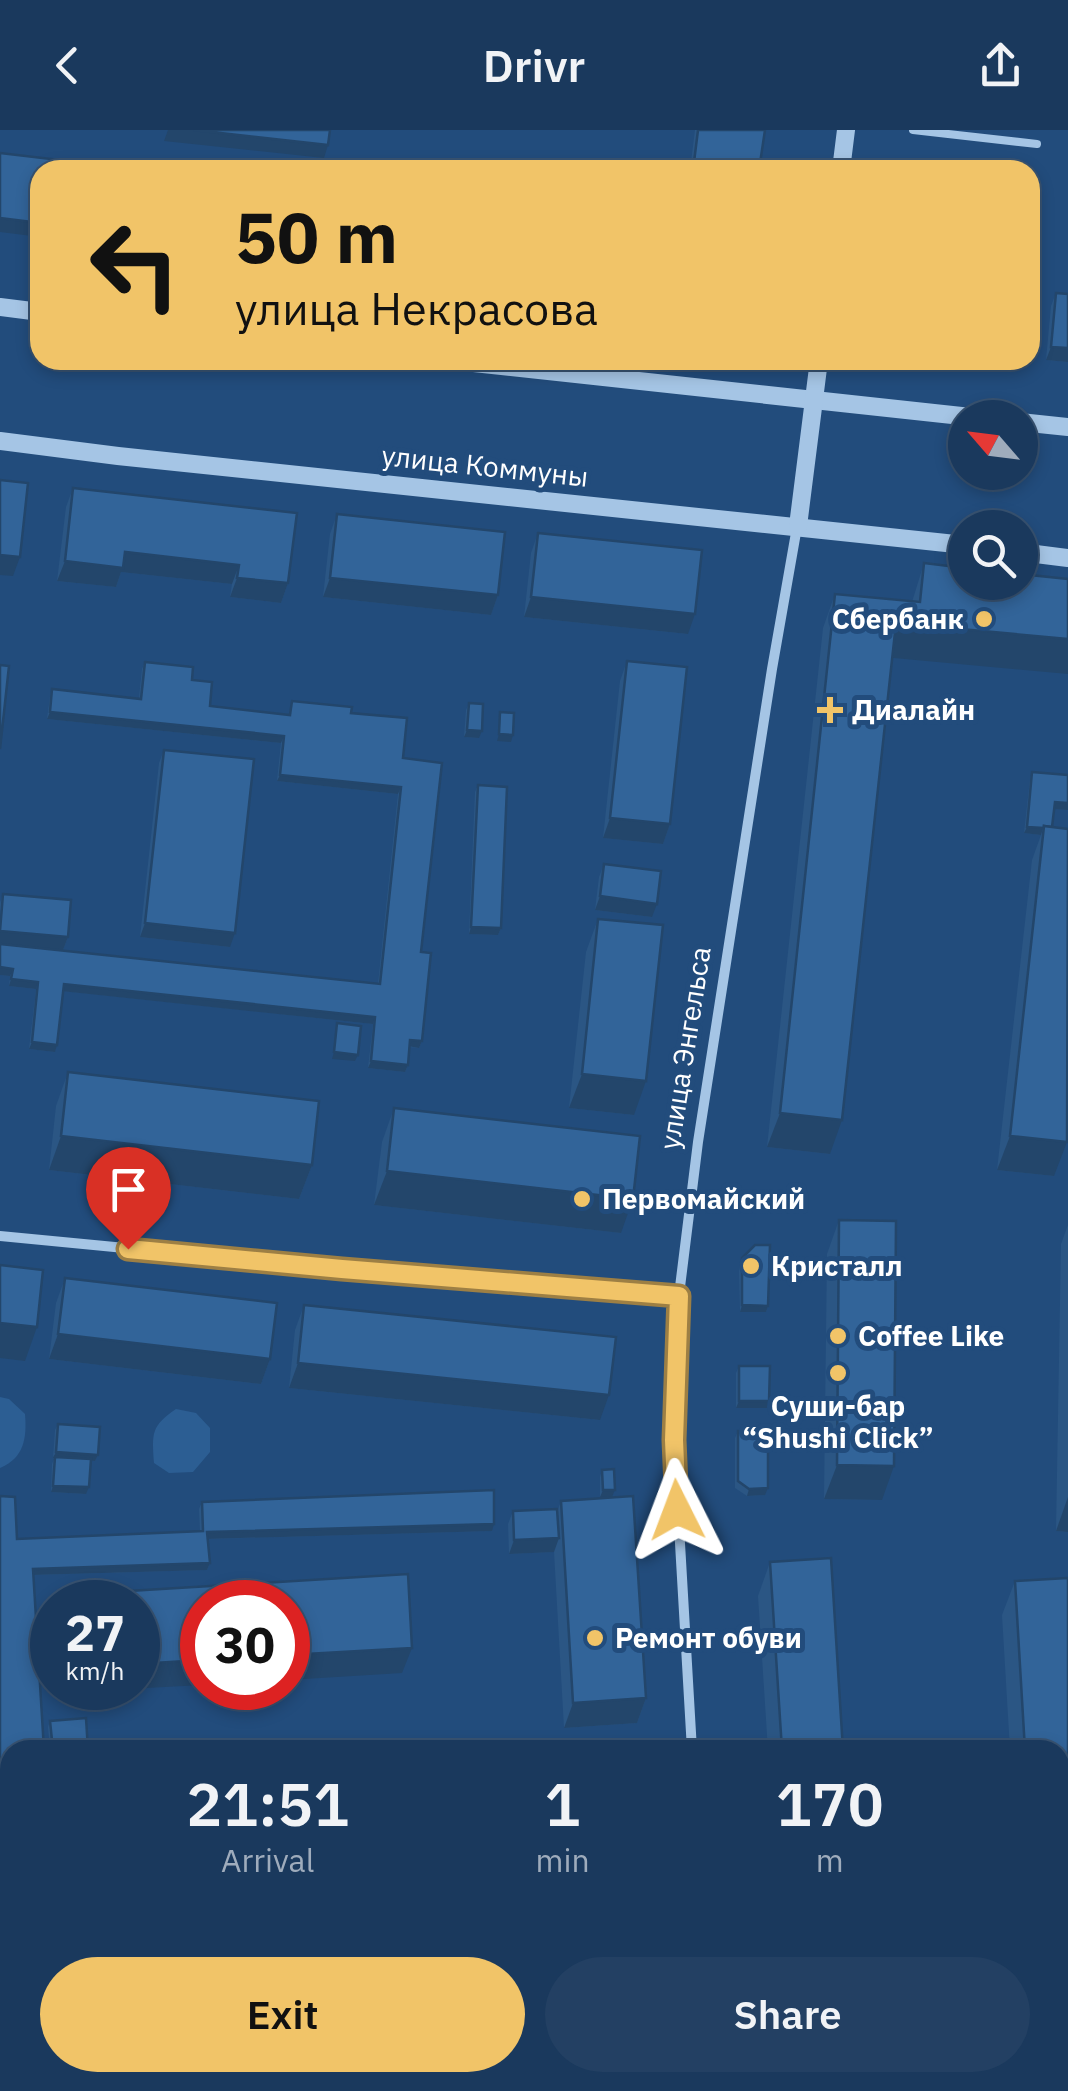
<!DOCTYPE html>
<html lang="en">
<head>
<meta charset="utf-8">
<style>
  :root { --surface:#1a395d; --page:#234063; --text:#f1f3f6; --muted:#9facbc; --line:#385372; --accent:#f1c468 }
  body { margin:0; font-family:"IBM Plex Sans",sans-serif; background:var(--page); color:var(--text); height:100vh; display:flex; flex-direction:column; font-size:38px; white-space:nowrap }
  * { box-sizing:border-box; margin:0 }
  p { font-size:32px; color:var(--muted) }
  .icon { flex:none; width:55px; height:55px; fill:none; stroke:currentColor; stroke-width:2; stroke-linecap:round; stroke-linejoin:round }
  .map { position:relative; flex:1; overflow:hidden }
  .panel { position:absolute; left:0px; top:1610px; width:1070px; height:352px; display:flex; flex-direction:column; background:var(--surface); border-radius:30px 30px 0 0; box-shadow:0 5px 15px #0003,0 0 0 2px var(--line) }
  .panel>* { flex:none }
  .guide { position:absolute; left:30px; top:30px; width:1010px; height:210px; border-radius:30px; box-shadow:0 5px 15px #0003,0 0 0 2px var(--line); background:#f1c468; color:#111; overflow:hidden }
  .needle { width:65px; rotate:298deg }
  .tools { position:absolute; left:948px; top:270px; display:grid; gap:20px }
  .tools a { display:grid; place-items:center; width:90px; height:90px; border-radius:50%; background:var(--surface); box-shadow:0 5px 15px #0003,0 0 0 2px var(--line); font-size:50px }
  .speed { position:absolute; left:30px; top:1450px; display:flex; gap:20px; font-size:50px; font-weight:700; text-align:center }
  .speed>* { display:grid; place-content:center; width:130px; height:130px; border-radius:50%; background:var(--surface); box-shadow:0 5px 15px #0003,0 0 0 2px var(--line); line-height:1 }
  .speed small { font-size:25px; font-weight:400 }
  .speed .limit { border:15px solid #d22; background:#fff; color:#111 }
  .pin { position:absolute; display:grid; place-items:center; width:85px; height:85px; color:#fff; margin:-102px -42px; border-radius:50% 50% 50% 0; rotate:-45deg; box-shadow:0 0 10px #0007 }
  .pin .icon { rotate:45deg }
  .me { position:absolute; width:110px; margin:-55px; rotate:357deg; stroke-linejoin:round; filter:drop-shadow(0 0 8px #0008) }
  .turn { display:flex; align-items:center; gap:35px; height:210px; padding:0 40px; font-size:45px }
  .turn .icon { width:130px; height:130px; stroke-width:2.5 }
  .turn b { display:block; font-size:70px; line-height:85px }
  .eta { display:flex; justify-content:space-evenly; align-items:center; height:170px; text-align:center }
  .eta b { font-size:60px; font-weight:600; line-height:70px }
  .cta { display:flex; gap:20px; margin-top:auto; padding:20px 40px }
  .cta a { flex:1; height:115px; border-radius:60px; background:var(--accent); color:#111; font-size:40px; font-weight:600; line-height:115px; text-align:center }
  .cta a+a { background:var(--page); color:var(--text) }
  header { display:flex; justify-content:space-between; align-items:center; height:130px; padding:0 40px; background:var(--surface); font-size:45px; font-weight:600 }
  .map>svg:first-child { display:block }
  .green { fill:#2c5e93 }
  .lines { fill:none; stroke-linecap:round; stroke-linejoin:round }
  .service { stroke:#a5c5e5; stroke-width:8 }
  .minor { stroke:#a5c5e5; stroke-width:10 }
  .tertiary { stroke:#a5c5e5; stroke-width:18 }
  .wall { fill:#2b5684 }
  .shaded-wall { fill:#23466b }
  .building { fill:#326499; stroke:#23466b; stroke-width:2.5 }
  .route-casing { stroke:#9d7f44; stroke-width:25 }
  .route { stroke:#f1c468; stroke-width:18 }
  .poi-dot { fill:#f1c468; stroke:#224c7c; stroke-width:4 }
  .labels { text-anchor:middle; stroke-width:10; stroke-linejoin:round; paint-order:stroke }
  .street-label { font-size:28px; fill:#fff; stroke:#224c7c }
  .poi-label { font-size:28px; font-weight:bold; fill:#fff; stroke:#224c7c; text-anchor:start }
</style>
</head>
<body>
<header><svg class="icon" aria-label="back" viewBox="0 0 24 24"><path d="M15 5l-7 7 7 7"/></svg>Drivr<svg class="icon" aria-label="share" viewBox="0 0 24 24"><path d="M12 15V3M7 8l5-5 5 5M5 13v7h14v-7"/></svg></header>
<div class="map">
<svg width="1068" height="1961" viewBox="0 0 1068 1961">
  <rect width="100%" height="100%" fill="#224c7c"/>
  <g class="green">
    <path d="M0,1267l9,2 16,15c2,24 -1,44 -25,54z"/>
    <path d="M176,1279l20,4 14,15v24l-17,20 -24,1 -15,-10c-2,-30 -3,-37 22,-54z"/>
  </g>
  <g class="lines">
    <path class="service" d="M913,0l124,14"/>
    <g class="minor">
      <path d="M0,1106l343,33 336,26"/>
      <path d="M692,1620l-18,-310 5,-145 19,-153 74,-473 25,-142"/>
      <path d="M717,1952l1,9"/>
    </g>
    <g class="tertiary">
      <path d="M841,40l5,-40"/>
      <path d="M0,177l40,5"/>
      <path d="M446,230l534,58"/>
      <path d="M1020,292l48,5"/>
      <path d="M0,311l118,15 847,89"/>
      <path d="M798,396l21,-166"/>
      <path d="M1020,422l48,6"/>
    </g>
  </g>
  <g class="wall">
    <path d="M695,0h70l-6,40h-69z"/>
    <path d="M1056,163l12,1v68l-22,-2 5,-54z"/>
    <path d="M73,358l215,95 -7,20 -51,-6 2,-13 -111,-12 -5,15 -59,-6 9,-74z"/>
    <path d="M337,384l161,81 -7,20 -168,-18 7,-63z"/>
    <path d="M538,403l150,101 -164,-17 7,-64z"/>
    <path d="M924,433l144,16 -176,79 -62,496 -63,-7 56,-519 12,-34 77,8z"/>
    <path d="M627,531l43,163 -7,20 -60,-6 17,-157z"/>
    <path d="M145,532l47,18 18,26 79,8 3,-13 59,12 52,45 18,194 1,89 -3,7 -10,-1 -1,18 -3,7 -37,-4 5,-44 -310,-33 -8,61 -26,-3 7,-60 -27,-3 1,-10 -10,-1v-72l3,-9 65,43 -5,13 315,34 20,-190 -121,-13 4,-38 -234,-24 3,-23 2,-7 87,9 3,-29z"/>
    <path d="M469,573l10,35 -15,-1 2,-27z"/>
    <path d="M164,620l66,197 -90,-10 19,-174z"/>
    <path d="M1032,642l36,3v35l-14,-1 -2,18 2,349 -57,-6 35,-310 9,-25 -17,-2 6,-54z"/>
    <path d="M478,655l23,143 -3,7 -29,-1 6,-142z"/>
    <path d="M604,734l48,53 -57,-7 4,-33z"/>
    <path d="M598,789l36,196 -65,-7 17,-156z"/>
    <path d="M68,942l244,93 -13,34 -250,-29 7,-64z"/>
    <path d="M394,978l227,125 -247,-28 8,-63z"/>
    <path d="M839,1090l43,280 -58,-1 3,-245z"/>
    <path d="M1068,1095v307l-12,-1 5,-287z"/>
    <path d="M742,1128l26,48 -2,6h-26l-1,-47z"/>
    <path d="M65,1148l205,81 -9,25 -212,-25 7,-56z"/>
    <path d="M304,1175l296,115 -311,-32 6,-58z"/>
    <path d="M739,1236l30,35 -2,7h-31v-35z"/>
    <path d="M58,1294l40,31 -3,6h-5l-4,33 -35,-2 1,-28 2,-5 -1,-1 2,-28z"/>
    <path d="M738,1301l27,64 -18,1 -12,-8v-50z"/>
    <path d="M602,1340l13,20 -15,7v-20z"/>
    <path d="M0,1366l17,43 183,-8 -1,-22 3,-7 290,29 -284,8 2,24 -3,7 -173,5 -24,452h-10z"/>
    <path d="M561,1371l85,197 -9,25 -73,5 -10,-176 -45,2 -1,-30 5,-13 44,1z"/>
    <path d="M770,1432l73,188h-75l-10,-154z"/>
    <path d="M1068,1448v349h-8v-177h-50l-8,-135 13,-34z"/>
    <path d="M50,1591l38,29h-38l-2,-23z"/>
    <path d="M454,1952h163l1,9h-164z"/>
    <path d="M789,1952h70l1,9h-71z"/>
    <path d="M880,1952h180l8,9h-191z"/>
  </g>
  <g class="shaded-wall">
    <path d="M168,0h26l134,15 -4,13 -160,-17z"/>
    <path d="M0,88l40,5v14l-40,-5z"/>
    <path d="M1051,217l17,1v14l-22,-2z"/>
    <path d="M125,422l114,13 -7,19 -111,-12 -5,15 -59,-6 8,-20z"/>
    <path d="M0,425l20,2 -7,19 -13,-1z"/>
    <path d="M237,448l51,5 -7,20 -51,-6z"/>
    <path d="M330,448l168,17 -7,20 -168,-18z"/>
    <path d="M531,467l164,17 -7,20 -164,-17z"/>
    <path d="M896,493l172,16v35l-185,-17z"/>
    <path d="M50,582l234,24 -3,7 -234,-24z"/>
    <path d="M467,600l15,1 -3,7 -15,-1z"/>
    <path d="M499,604l14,1 -2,7 -14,-1z"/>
    <path d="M280,645l121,12 -3,7 -121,-13z"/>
    <path d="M1055,672l13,1v7l-16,-1z"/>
    <path d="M610,688l60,6 -7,20 -60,-6z"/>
    <path d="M1027,697l16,1 -2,7 -17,-2z"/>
    <path d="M600,766l57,8 -5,13 -57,-7z"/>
    <path d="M145,793l90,10 -5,14 -90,-10z"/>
    <path d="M471,797l30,1 -3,7 -29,-1z"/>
    <path d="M0,801l68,6 -5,13 -63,-6z"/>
    <path d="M0,837l13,2 -3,7 -10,-1z"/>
    <path d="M11,849l27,3 -2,7 -27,-3z"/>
    <path d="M64,854l311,33 -2,7 -312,-33z"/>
    <path d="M410,910l12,1 -3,7 -11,-2z"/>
    <path d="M32,912l25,3 -2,7 -26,-3z"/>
    <path d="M334,922l24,3 -3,6 -23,-2z"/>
    <path d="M371,931l37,4 -3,7 -37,-4z"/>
    <path d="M582,944l64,7 -12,34 -65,-7z"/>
    <path d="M780,983l62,7 -12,34 -63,-7z"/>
    <path d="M61,1006l251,29 -13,34 -250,-29z"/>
    <path d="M1010,1006l57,6 -13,34 -57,-6z"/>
    <path d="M387,1041l246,28 -12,34 -247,-28z"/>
    <path d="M742,1175l26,1 -2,6h-26z"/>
    <path d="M0,1193l37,4 -12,34 -25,-3z"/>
    <path d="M58,1204l212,25 -9,25 -212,-25z"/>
    <path d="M298,1233l311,32 -9,25 -311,-32z"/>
    <path d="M739,1271h30l-2,7h-31z"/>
    <path d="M56,1322l42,3 -3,6 -42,-3z"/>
    <path d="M837,1335l57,1 -12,34 -58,-1z"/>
    <path d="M53,1356l36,1 -3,7 -35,-2z"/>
    <path d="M768,1358l-3,7 -18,1 2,-7z"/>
    <path d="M603,1360h12l-3,7h-12z"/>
    <path d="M1068,1367v35l-12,-1z"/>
    <path d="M494,1394l-2,7 -287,8 2,-7z"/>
    <path d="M559,1408l-5,14 -45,2 5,-14z"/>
    <path d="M210,1433l-3,7 -176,5 2,-6z"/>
    <path d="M412,1518l-10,25 -114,7v-25z"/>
    <path d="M202,1530v25l-111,6 2,-3h45v-24z"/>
    <path d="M646,1568l-9,25 -73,5 9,-25z"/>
    <rect x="1060" y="1764" width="8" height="33"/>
    <path d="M0,1889l10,1v7h-10z"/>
  </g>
  <g class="building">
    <path d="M194,0h136l-2,15z"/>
    <path d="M698,0h67l-6,40h-66z"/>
    <path d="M0,23l102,12 -1,5h-61v53l-40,-5z"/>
    <path d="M1056,163l12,1v54l-17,-1z"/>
    <path d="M0,350l28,3 -8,74 -20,-2z"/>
    <path d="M73,358l224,25 -9,70 -51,-5 2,-13 -114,-13 -2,16 -58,-7z"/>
    <path d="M337,384l168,18 -7,63 -168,-17z"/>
    <path d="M538,403l164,17 -7,64 -164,-17z"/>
    <path d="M924,433l41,5v14h55v-8l48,5v60l-172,-16 -54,497 -62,-7 55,-519 85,8z"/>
    <path d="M627,531l60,6 -17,157 -60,-6z"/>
    <path d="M145,532l48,5 -1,13 20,2 -2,24 80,9 2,-14 60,6 -1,6 56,5 -4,40 39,5 -21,189 10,1 -9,88 -12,-1 -2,25 -37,-4 4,-44 -311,-33 -7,61 -25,-3 6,-60 -27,-3 2,-10 -13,-2v-23l380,40 21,-197 -121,-12 4,-39 -234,-24 2,-23 89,10z"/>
    <path d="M0,535l9,1 -9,83z"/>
    <path d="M469,573l14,1 -1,27 -15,-1z"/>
    <path d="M500,582l14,1 -1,22 -14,-1z"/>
    <path d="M164,620l90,9 -19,174 -90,-10z"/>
    <path d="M1032,642l36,3v28l-13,-1 -3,25 -8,-1v2l-17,-1z"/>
    <path d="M478,655l29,2 -6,141 -30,-1z"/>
    <path d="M1044,696l24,3 -1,313 -57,-6z"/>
    <path d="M604,734l57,7 -4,33 -57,-8z"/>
    <path d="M3,764l68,6 -3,37 -68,-6z"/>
    <path d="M598,789l65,6 -17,156 -64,-7z"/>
    <path d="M337,893l24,3 -3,29 -24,-3z"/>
    <path d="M68,942l251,29 -7,64 -251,-29z"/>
    <path d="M394,978l246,28 -7,63 -246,-28z"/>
    <path d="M839,1090l57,1 -2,245 -57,-1z"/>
    <path d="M755,1115h15l-2,61 -26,-1v-47z"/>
    <path d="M0,1135l43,5 -6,57 -37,-4z"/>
    <path d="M65,1148l212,25 -7,56 -212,-25z"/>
    <path d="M304,1175l312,32 -7,58 -311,-32z"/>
    <path d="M739,1236h31l-1,35h-30z"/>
    <path d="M58,1294l42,3 -2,28 -42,-3z"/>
    <path d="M738,1301h30v57l-19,1 -11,-8z"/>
    <path d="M55,1327l36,2 -2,28 -36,-1z"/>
    <path d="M614,1339l1,21h-12l-1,-20z"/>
    <path d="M494,1360v34l-287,8 3,31 -177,6 11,181h-34v270l-10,-1v-523l15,1 2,42 186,-8 -1,-29z"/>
    <path d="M633,1366l13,202 -73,5 -12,-202z"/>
    <path d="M557,1379l2,29 -45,2 -1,-29z"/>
    <path d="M831,1428l12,192h-61l-12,-188z"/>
    <path d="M408,1444l4,74 -124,7v-53h-86v58l-64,4v-62h-41l-1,-9z"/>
    <path d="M1068,1448v316h-8v-144h-35l-10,-169z"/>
    <path d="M86,1588l2,32h-35l-3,-29z"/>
    <path d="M1068,1923v38h-180l-1,-9h173v-28z"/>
    <path d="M464,1952h153l1,9h-153z"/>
    <path d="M799,1952h60l1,9h-60z"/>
  </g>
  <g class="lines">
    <defs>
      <path id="route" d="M128,1119l214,20 337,27 -5,144 3,70"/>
    </defs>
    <use href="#route" class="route-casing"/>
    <use href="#route" class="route"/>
  </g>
  <g class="poi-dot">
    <circle cx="984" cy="489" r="10"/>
    <path d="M825 565h10v10h10v10h-10v10h-10v-10h-10v-10h10z"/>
    <circle cx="582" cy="1069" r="10"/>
    <circle cx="751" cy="1136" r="10"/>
    <circle cx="838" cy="1206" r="10"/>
    <circle cx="838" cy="1243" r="10"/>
    <circle cx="595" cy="1508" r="10"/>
  </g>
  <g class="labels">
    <g class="street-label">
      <text transform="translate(485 336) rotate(6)" y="10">улица Коммуны</text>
      <text transform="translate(685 918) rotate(-81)" y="10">улица Энгельса</text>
    </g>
    <g class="poi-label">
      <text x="964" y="499" text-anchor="end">Сбербанк</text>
      <text x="852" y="590">Диалайн</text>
      <text x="602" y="1079">Первомайский</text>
      <text x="771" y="1146">Кристалл</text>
      <text x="858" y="1216">Coffee Like</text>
      <text x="838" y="1286" text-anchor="middle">Суши-бар<tspan x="838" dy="32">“Shushi Click”</tspan></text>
      <text x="615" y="1518">Ремонт обуви</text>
    </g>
  </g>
</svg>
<div class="tools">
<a><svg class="needle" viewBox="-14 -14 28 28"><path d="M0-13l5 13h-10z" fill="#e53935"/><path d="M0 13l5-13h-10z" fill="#9facbc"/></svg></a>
<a><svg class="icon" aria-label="search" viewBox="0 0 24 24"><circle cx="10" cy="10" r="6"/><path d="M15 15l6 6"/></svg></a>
</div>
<div class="speed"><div>27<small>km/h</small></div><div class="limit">30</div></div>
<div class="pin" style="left:128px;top:1119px;background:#d93025"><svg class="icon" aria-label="arrive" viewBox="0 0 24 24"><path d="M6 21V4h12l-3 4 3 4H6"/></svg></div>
<svg class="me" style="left:677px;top:1380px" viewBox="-20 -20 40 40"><path d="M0-17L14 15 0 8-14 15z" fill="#f1c468" stroke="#fff" stroke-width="4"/></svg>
<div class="guide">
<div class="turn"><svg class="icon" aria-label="left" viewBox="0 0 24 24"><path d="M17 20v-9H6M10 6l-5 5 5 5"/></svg><div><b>50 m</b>улица Некрасова</div></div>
</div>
<section class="panel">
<div class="eta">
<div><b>21:51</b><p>Arrival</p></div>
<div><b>1</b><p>min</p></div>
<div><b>170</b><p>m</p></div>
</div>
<div class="cta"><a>Exit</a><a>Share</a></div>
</section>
</div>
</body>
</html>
